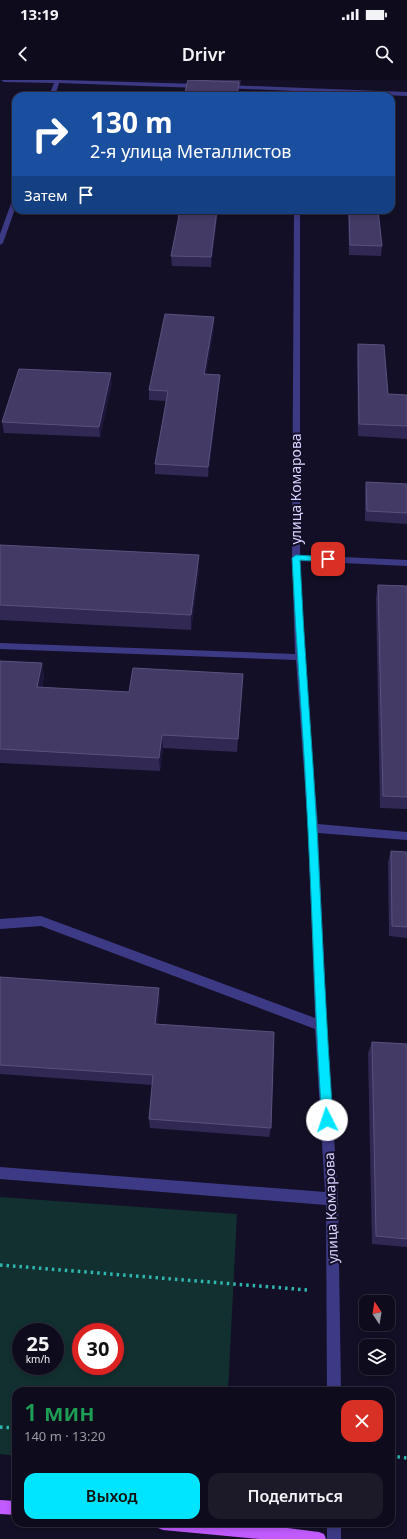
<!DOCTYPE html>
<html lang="ru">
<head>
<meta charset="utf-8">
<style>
  :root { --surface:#0e0b1c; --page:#1c1929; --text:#f1f3f6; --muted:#9b9ba3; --line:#2e2b3b; --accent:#00e5ff }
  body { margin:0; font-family:"Noto Sans",sans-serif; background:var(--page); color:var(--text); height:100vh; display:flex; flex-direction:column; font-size:15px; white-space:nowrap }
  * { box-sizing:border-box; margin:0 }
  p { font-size:13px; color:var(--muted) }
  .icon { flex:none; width:22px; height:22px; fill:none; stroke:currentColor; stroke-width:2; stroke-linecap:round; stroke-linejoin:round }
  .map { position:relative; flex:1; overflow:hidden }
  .side { position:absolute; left:12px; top:1307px; width:383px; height:140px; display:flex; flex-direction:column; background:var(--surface); border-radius:12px; box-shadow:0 2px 6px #0003,0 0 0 1px var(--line) }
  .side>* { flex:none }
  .banner { position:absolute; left:12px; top:12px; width:383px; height:122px; border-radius:12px; box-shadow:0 2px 6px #0003,0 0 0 1px var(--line); background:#1a4fa0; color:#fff; overflow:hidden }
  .needle { width:26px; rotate:348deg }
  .buttons { position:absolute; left:359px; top:1215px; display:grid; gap:8px }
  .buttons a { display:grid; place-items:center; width:36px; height:36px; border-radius:8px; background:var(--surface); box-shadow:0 2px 6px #0003,0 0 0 1px var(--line); font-size:20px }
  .speed { position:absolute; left:12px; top:1243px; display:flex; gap:8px; font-size:20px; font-weight:700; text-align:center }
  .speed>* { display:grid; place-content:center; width:52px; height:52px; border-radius:50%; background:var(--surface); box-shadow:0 2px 6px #0003,0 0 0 1px var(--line); line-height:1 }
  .speed small { font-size:10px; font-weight:400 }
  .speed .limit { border:6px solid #d22; background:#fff; color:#111 }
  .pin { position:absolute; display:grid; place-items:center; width:34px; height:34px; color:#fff; margin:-17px; border-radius:8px; box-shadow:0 2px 6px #0006 }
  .me { position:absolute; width:44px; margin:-22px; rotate:356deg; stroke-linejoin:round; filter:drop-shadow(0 0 3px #0008) }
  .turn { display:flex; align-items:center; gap:14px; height:84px; padding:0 12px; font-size:18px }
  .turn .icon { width:52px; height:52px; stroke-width:2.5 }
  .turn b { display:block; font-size:28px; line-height:34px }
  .then { display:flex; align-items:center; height:38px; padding:0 12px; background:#0003; gap:8px; font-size:15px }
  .round { display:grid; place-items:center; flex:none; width:42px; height:42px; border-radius:12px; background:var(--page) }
  .overview { display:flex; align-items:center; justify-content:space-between; height:68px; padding:0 12px }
  h1 { font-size:24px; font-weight:600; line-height:30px; color:#1e9e55 }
  .cta { display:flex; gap:8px; margin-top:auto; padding:8px 12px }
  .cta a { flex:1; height:46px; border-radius:12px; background:var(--accent); color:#111; font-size:16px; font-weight:600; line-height:46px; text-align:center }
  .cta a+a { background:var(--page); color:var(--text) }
  .status { display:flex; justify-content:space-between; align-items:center; height:28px; padding:0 20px; background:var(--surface); direction:ltr }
  .status svg { height:11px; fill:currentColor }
  header { display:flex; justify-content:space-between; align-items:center; height:52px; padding:0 12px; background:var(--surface); font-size:18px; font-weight:600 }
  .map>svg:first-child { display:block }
  .green { fill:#12302f; fill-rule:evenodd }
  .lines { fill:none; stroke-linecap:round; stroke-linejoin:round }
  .path { stroke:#2fb8b0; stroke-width:3.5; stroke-dasharray:2.5 4; stroke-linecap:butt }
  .minor { fill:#3d3a85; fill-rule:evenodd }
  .major { fill:#c25bff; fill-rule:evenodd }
  .wall { fill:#312854 }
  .shaded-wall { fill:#1d163a }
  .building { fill:#433a66; stroke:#5a527e }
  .route { fill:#00e5ff; stroke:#0095a6 }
  .labels { text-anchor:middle; stroke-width:4; stroke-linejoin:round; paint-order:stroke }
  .street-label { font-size:14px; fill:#d9d4ff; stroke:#130f26 }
</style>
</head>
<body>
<div class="status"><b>13:19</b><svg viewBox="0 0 49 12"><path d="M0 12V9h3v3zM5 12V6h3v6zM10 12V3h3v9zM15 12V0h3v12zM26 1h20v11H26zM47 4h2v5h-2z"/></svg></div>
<header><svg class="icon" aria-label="back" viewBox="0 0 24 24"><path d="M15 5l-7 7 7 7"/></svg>Drivr<svg class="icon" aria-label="search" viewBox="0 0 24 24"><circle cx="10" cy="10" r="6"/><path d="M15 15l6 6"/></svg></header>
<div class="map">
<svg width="407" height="1459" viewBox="0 0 407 1459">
  <rect width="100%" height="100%" fill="#130f26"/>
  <path class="green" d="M0,1117l237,17 -9,177h-212v65l-16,-2zM21,1252h34v34h-34zM81,1252h34v34h-34z"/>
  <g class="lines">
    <g class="path">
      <path d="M0,1185l308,25"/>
      <path d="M0,1347l16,1"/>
      <path d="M391,1376l16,2"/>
    </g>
    <g class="minor">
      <path d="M1,0h58l141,4 3,2 -3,2 -141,-5 -4,13h-6l5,-13 -50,-1z"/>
      <path d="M226,5l181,7v4l-183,-8z"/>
      <path d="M16,116v10l-13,37 -3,2v-11l13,-36z"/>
      <path d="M294,130h6v345l107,5v6l-107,-5 4,96 14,167 89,8v8l-89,-7 9,193 11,173 3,192h-14l-1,-186 -326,-26v-12l325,25 -10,-163 -274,-103 -41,3v-10l41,-3 274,102 -7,-190 -12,-168 -296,-11v-6l295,11 -3,-96z"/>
      <rect x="327" y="1443" width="14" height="16"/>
    </g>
    <g class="major">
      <path d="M0,1420l16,1v14l-16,-1z"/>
      <path d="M156,1443h92l71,9 5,2 2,5h-66l-97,-9 -5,-2z"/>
    </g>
  </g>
  <g class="wall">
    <path d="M190,0h51l-1,5h-1v6z"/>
    <path d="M177,130h41l-7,57 -39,-1 -1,-10 7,-36z"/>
    <path d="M348,130h30l4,36 -1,10 -32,-1z"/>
    <path d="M214,237v10l-8,47 14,1 -1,10 -11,92 -53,-3v-10l11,-63 -17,-1v-10z"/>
    <path d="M358,264l30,50 19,1v44l-49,-3 -1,-80z"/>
    <path d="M112,303l-12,54 -96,-4 -2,-11z"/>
    <path d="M366,402l41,2v40l-42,-3v-29z"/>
    <path d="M0,465l199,26 -8,59 -191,-10z"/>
    <path d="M378,505l29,1v223l-27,-1 -4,-210z"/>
    <path d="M0,581l42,2 2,14 -2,11 87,4 114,-18 -6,78 -74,-4 -3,23 -160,-8z"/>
    <path d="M391,771l16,1v86l-18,-2 -1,-74z"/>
    <path d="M0,897l160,22 -3,26 114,103 -2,9 -119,-9 -1,-9 3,-34 -152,-11z"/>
    <path d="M372,962l35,2v203l-35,-3 -4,-191z"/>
  </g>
  <g class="shaded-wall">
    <path d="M239,2v9l-1,5h-1z"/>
    <path d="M217,130h1l-7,57v-10z"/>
    <path d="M214,237v10l-10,58v-11z"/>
    <path d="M111,293l1,10 -12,54 -1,-10z"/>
    <path d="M220,295l-1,10 -11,92v-10z"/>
    <path d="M199,475v16l-8,59v-15z"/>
    <path d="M42,583l2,14 -5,24 -2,-14z"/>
    <path d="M162,655l1,13 -3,23 -1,-13z"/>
    <path d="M159,908l1,11 -4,36 -1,-11z"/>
  </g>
  <g class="building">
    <path d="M188,0l51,2 -2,14h-53z"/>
    <path d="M177,130h40l-6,47 -40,-1 9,-45h-3z"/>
    <path d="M349,130h29l4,36 -32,-1z"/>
    <path d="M165,234l49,3 -10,57 16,1 -12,92 -53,-3 13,-73 -19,-1z"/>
    <path d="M358,264l26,1 4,49 19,1v31l-48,-2z"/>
    <path d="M19,289l92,4 -12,54 -97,-5z"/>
    <path d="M366,402l41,2v29l-40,-2z"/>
    <path d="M0,465l199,10 -8,60 -191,-10z"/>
    <path d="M378,505l29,1v211l-24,-1z"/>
    <path d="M0,581l42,2 -5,24 92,5 4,-24 110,6 -5,65 -76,-4 -3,23 -159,-9z"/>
    <path d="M391,771l16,1v75l-15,-1z"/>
    <path d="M0,897l159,11 -4,36 119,8 -3,96 -122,-9 4,-44 -153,-10z"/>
    <path d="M372,962l35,2v195l-31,-3z"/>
  </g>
  <path class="route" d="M296,475l32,2 3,2 -3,3 -28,-2c4,90 12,180 17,270 5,97 9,193 16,290l-2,4 -4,2 -4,-2 -1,-4c-7,-97 -9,-193 -14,-290 -4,-91 -12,-182 -16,-272z"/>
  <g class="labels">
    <g class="street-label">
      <text transform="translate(296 409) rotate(-90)" y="5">улица Комарова</text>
      <text transform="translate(331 1128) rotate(-92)" y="5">улица Комарова</text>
    </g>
  </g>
</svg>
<div class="buttons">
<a><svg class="needle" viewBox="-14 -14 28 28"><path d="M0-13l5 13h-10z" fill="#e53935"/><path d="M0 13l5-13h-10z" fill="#9b9ba3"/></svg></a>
<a><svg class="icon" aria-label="layers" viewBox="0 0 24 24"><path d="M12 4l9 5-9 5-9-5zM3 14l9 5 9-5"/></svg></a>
</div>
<div class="speed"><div>25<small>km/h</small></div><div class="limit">30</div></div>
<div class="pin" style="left:328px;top:479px;background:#d93025"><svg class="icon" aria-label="arrive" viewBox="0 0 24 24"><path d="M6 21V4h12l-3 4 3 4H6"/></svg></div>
<svg class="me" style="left:327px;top:1040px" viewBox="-20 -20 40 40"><circle r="19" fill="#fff"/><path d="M0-13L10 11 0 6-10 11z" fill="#00e5ff"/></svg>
<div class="banner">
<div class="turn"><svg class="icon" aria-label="right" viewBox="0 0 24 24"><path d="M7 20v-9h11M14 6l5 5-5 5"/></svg><div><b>130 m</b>2-я улица Металлистов</div></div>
<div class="then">Затем<svg class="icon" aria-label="arrive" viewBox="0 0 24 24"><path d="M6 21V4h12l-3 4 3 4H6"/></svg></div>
</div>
<section class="side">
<div class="overview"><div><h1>1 мин</h1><p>140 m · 13:20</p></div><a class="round" style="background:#d93025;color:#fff"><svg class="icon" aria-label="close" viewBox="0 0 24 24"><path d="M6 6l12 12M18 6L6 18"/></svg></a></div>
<div class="cta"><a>Выход</a><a>Поделиться</a></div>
</section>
</div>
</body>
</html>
